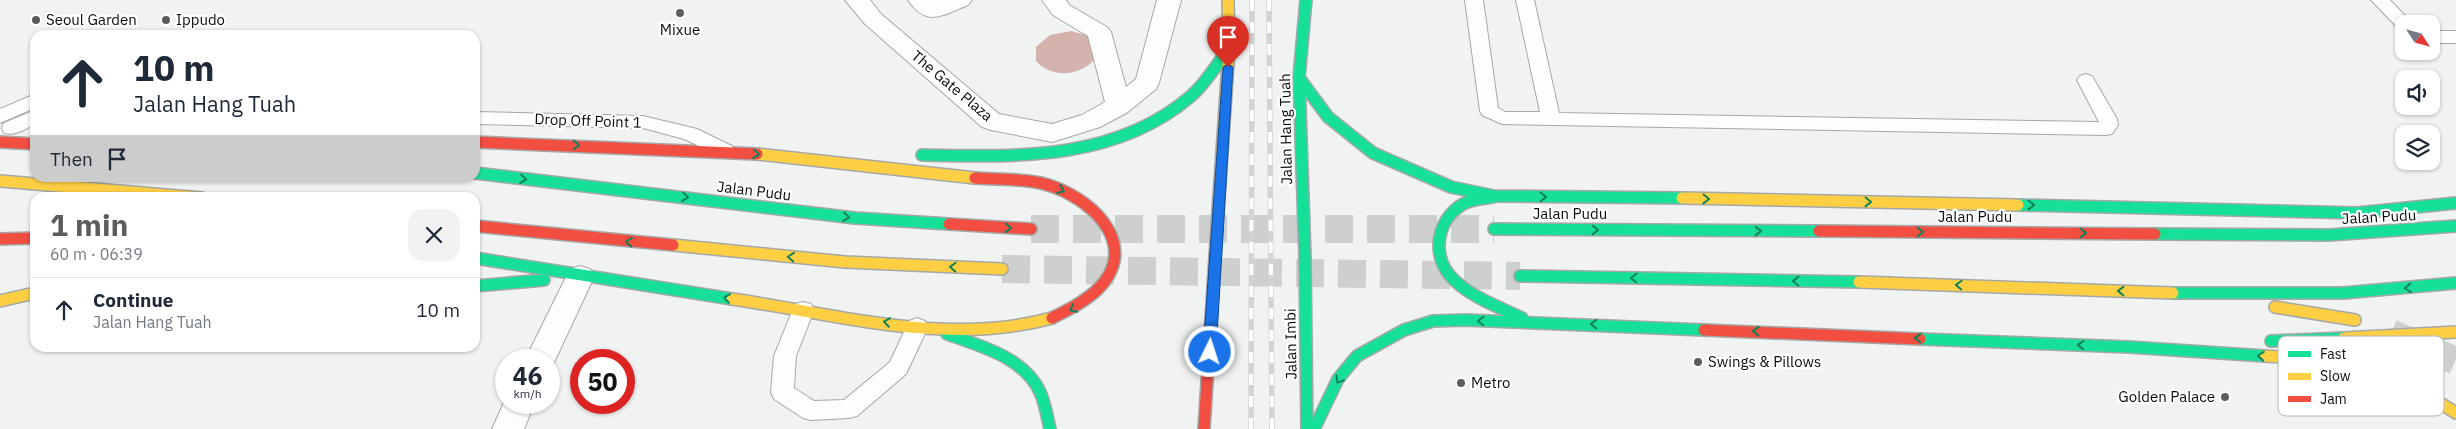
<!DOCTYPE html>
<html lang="en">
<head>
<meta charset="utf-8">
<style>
  :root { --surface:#fff; --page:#f2f2f3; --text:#1f2937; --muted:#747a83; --line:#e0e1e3; --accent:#5b5d5c }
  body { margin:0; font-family:"IBM Plex Sans",sans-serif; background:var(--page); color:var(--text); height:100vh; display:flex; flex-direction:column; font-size:19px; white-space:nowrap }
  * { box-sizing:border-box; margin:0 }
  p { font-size:16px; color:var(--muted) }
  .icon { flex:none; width:28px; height:28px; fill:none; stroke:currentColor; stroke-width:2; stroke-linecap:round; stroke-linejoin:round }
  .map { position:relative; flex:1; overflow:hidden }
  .panel { position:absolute; left:30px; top:192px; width:450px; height:160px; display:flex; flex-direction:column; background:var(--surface); border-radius:15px; box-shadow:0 1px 4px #0004 }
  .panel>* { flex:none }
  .hud { position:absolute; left:30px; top:30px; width:450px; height:152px; border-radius:15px; box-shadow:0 1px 4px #0004; background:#fff; color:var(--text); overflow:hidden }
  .needle { width:32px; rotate:126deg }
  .tools { position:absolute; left:2395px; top:15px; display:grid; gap:10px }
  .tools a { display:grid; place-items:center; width:45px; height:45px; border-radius:10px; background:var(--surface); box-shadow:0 1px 4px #0004; font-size:25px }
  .speed { position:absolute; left:495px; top:349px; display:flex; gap:10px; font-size:25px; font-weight:700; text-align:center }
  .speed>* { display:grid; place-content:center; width:65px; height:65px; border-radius:50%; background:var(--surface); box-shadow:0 1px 4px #0004; line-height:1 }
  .speed small { font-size:12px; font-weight:400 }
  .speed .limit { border:8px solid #d22; background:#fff; color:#111 }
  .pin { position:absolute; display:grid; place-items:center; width:42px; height:42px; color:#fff; margin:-51px -21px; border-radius:50% 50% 50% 0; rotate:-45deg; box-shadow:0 0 5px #0007 }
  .pin .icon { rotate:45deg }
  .me { position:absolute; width:55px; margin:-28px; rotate:4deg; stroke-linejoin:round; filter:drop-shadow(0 0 4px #0008) }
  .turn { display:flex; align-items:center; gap:18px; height:105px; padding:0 20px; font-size:22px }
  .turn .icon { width:65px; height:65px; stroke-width:2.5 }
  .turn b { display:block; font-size:35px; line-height:42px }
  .then { display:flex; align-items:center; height:48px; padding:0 20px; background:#0003; gap:10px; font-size:19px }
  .round { display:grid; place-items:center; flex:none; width:52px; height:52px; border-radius:15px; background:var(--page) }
  .overview { display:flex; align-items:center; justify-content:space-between; height:85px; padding:0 20px }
  h1 { font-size:30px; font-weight:700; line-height:38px; color:var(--accent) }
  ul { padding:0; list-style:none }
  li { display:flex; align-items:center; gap:15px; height:65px; padding:0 20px; border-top:1px solid var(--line) }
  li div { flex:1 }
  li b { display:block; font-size:19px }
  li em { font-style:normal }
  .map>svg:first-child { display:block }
  .water { fill:#d4b3ae }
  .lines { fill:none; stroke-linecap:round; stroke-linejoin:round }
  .secondary-tunnel { stroke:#ced0d0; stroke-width:28; stroke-dasharray:28 14; stroke-linecap:butt }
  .lane-casing { stroke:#a6a8a8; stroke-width:2 }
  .street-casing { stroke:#a6a8a8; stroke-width:2 }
  .fast-casing { stroke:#a6a8a8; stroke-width:14 }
  .slow-casing { stroke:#a6a8a8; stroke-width:14 }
  .jam-casing { stroke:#a6a8a8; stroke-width:14 }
  .lane { fill:#fdfdfd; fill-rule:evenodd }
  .street { fill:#fdfdfd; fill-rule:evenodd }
  .fast { stroke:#16e098; stroke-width:11 }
  .slow { stroke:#ffcf43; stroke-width:11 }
  .jam { stroke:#f24e42; stroke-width:11 }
  .rail-casing { stroke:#d2d3d3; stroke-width:5.5 }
  .rail { stroke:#fff; stroke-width:4; stroke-dasharray:11; stroke-linecap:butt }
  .slow-bridge-casing { stroke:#a6a8a8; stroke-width:14; stroke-linecap:butt }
  .jam-bridge-casing { stroke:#a6a8a8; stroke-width:14; stroke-linecap:butt }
  .slow-bridge { stroke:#ffcf43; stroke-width:11 }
  .jam-bridge { stroke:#f24e42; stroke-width:11 }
  .oneway { stroke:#118159 }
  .route { fill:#1a73e8; stroke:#114b97 }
  .poi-dot { fill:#5b5d5c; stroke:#fff; stroke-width:2 }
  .labels { text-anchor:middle; stroke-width:4.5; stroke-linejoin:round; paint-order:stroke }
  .poi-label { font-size:15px; fill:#0a0c0b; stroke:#fff; text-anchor:start }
  .street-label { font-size:15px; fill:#0a0c0b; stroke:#fff }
  .key { fill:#fff; stroke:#b6b6b6; stroke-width:1 }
  .key-label { font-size:14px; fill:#0a0c0b }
</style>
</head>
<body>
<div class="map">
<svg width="2456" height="429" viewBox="0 0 2456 429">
  <rect width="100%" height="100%" fill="#f1f3f3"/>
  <path class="water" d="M1071,31l19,5 8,19c-14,21 -45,25 -62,6v-14l14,-12z"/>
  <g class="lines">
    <g class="secondary-tunnel">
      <path d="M1031,229h463"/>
      <path d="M1002,269l518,7"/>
      <path d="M2391,333l65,28"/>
    </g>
    <defs>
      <g id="lane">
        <path d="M1465,0h18l15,108 7,4h35l-24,-112h18l25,113 540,9 -22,-42 3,-4 6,-2 6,2 25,43 1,6 -6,9 -7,1 -603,-11 -20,-9 -2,-4z"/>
        <path d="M2371,0h19l23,24h-9v5l-6,-1z"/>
        <rect x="2431" y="31" width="25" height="12"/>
        <path d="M35,94v14l-35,15v-14z"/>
        <path d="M35,110v14c-10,5 -19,12 -31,9l-2,-5 2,-5z"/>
        <path d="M475,112l168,4 54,13 35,17 3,5 -3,5 -7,2 -41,-19 -41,-11 -168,-4z"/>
        <path d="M803,302l8,2 3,6 -18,46 -2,32 20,13 30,-1 46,-38 19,-41 8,-3 8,3 3,6 -22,47 -49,42 -8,2 -38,2 -8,-2 -29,-19 -3,-7 3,-36 21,-52z"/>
      </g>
      <g id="street">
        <path d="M845,0h25l11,14 118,100 53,10 30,-9 23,-13 -17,-66 -35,-21 -11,-15h24l3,5 38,22 4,5 15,55 10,-8 21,-79h24l-22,83 -3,6 -28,23 -28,15 -48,15 -61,-12 -9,-3 -117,-103z"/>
        <path d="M908,0h64l-4,5c-25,10 -41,23 -60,-5z"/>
        <path d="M580,266l10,3 4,8 -43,92h-2v-9h-24l45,-91z"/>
        <path d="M506,398v4h29l-11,27h-32z"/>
      </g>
      <g id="fast">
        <path d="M1306,0l-7,78 6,180 2,171"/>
        <path d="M1299,78l29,39 45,36 78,34 43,9 188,2"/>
        <path d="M922,155c93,2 194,6 269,-59 15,-13 26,-32 38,-48"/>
        <path d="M475,173l380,45 94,6"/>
        <path d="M1493,197c-10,2 -21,2 -30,7 -28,17 -32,54 -9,76 19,18 45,27 68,38"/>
        <path d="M2018,205l339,8 99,-10"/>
        <path d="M1494,229l325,2"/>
        <path d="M2155,234l174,1 127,-9"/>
        <path d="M475,258l257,41"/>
        <path d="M1520,276l339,6"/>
        <path d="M475,286l69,-6"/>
        <path d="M2173,293h170l113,-10"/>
        <path d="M947,334c33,12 77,23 93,58 5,11 7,24 10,37"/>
        <path d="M1920,339l209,8 136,9"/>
        <path d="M2271,341l73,-3"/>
        <path d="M1314,429l24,-50 19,-23 47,-26 29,-9 32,-1 239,10"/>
      </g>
      <g id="slow">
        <path d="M757,154l218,24"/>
        <path d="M0,181l202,17"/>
        <path d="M1682,198l336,7"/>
        <path d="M1216,241l13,-193 -1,-48"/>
        <path d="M673,245l172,17 157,7"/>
        <path d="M1859,282l314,11"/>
        <path d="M732,299c105,15 215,48 320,19"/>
        <path d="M0,301l35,-8"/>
        <path d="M2275,307l80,13"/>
        <path d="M2265,356c49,3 99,8 144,29 17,8 32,19 47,28"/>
      </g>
      <g id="jam">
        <path d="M0,142l35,2"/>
        <path d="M475,142l282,12"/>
        <path d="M975,178c25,2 55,0 79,9 43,16 86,61 43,103 -13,12 -29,20 -45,28"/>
        <path d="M949,224l82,5"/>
        <path d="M475,226l198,19"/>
        <path d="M1819,231l336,3"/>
        <path d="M1704,330l216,9"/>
        <path d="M1204,429l12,-188"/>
      </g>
    </defs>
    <use href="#lane" class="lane-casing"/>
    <use href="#street" class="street-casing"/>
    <use href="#fast" class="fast-casing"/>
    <use href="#slow" class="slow-casing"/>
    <use href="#jam" class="jam-casing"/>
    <use href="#lane" class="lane"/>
    <use href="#street" class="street"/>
    <use href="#fast" class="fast"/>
    <use href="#slow" class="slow"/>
    <use href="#jam" class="jam"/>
    <defs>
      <g id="rail">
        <path d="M1269,0l3,429"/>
        <path d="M1251,429l1,-429"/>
      </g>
    </defs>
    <use href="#rail" class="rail-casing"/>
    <use href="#rail" class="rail"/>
    <defs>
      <path id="slow-bridge" d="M2344,338l112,-6"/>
      <path id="jam-bridge" d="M0,239l35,-1"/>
    </defs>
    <use href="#slow-bridge" class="slow-bridge-casing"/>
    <use href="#jam-bridge" class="jam-bridge-casing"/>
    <use href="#slow-bridge" class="slow-bridge"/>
    <use href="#jam-bridge" class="jam-bridge"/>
  </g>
  <defs><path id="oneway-chevron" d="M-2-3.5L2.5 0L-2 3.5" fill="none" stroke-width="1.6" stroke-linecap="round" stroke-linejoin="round" transform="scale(1.25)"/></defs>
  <g class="oneway">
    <use href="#oneway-chevron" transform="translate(576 145) rotate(2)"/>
    <use href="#oneway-chevron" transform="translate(756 154) rotate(6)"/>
    <use href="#oneway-chevron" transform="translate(523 179) rotate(6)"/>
    <use href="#oneway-chevron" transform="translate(1061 190) rotate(23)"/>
    <use href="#oneway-chevron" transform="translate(685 197) rotate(7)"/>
    <use href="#oneway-chevron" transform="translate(1543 197) rotate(1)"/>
    <use href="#oneway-chevron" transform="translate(1706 199) rotate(1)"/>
    <use href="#oneway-chevron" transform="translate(1868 202) rotate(1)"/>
    <use href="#oneway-chevron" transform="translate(2031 205) rotate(1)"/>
    <use href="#oneway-chevron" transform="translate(846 217) rotate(7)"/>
    <use href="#oneway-chevron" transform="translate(1008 228) rotate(4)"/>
    <use href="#oneway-chevron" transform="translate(1595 230)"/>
    <use href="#oneway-chevron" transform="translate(1758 231)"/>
    <use href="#oneway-chevron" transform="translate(1920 232)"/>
    <use href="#oneway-chevron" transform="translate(2083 233)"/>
    <use href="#oneway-chevron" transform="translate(629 242) rotate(-175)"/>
    <use href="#oneway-chevron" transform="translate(791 257) rotate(-175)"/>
    <use href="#oneway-chevron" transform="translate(953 267) rotate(-177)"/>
    <use href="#oneway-chevron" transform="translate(1634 278) rotate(-179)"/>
    <use href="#oneway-chevron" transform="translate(1796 281) rotate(-179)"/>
    <use href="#oneway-chevron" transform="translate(1959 285) rotate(-178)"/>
    <use href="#oneway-chevron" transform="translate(2408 288) rotate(176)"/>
    <use href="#oneway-chevron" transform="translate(2121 291) rotate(-178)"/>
    <use href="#oneway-chevron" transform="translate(727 298) rotate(-172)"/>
    <use href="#oneway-chevron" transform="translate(1073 309) rotate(152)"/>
    <use href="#oneway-chevron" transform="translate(1481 321) rotate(-179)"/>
    <use href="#oneway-chevron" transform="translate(887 322) rotate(-172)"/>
    <use href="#oneway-chevron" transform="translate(1594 324) rotate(-178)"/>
    <use href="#oneway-chevron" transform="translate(1756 331) rotate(-178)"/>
    <use href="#oneway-chevron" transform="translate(1918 338) rotate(-178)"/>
    <use href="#oneway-chevron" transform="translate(2081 345) rotate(-178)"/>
    <use href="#oneway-chevron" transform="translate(2261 356) rotate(-176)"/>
    <use href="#oneway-chevron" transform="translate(1339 380) rotate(122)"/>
  </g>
  <path class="route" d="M1228,64l5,3 -17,285 -6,5 -7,-5 20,-285z"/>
  <g class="poi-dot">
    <circle cx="680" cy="13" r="5"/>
    <circle cx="36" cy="20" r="5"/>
    <circle cx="166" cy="20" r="5"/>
    <circle cx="1698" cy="362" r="5"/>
    <circle cx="1461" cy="383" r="5"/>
    <circle cx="2225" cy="397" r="5"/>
  </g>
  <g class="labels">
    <g class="poi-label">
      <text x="46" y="25">Seoul Garden</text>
      <text x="176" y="25">Ippudo</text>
      <text x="680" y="35" text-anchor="middle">Mixue</text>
      <text x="1708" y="367">Swings &amp; Pillows</text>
      <text x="1471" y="388">Metro</text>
      <text x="2215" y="402" text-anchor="end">Golden Palace</text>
    </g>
    <g class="street-label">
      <text transform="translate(952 86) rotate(40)" y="5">The Gate Plaza</text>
      <text transform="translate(588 121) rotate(2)" y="5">Drop Off Point 1</text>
      <text transform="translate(1286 129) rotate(-91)" y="5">Jalan Hang Tuah</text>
      <text transform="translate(754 191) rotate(7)" y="5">Jalan Pudu</text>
      <text x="1570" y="219">Jalan Pudu</text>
      <text x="1975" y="222">Jalan Pudu</text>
      <text transform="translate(2379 217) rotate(-3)" y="5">Jalan Pudu</text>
      <text transform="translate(1291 344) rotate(-91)" y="5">Jalan Imbi</text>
    </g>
  </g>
  <rect x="2278" y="336" width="166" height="80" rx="8" class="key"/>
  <rect x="2288" y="351" width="23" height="6" fill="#16e098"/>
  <rect x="2288" y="373" width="23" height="7" fill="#ffcf43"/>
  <rect x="2288" y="396" width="23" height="6" fill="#f24e42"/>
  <g class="key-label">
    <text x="2320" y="359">Fast</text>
    <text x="2320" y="381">Slow</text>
    <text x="2320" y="404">Jam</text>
  </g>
</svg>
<div class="tools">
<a><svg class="needle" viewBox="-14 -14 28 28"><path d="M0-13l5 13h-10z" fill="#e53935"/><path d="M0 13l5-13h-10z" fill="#747a83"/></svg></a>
<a><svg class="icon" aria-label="sound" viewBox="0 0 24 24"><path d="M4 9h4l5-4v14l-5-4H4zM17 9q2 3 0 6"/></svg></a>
<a><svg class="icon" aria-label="layers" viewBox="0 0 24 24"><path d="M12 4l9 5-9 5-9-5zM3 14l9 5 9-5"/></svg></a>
</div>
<div class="speed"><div>46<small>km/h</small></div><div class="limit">50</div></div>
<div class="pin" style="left:1228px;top:67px;background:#d93025"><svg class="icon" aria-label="arrive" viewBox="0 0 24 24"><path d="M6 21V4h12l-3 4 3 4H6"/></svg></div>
<svg class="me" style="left:1210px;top:352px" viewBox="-20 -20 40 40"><circle r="17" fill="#1a73e8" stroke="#fff" stroke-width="3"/><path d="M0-11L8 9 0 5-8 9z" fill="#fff"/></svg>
<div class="hud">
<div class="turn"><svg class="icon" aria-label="ahead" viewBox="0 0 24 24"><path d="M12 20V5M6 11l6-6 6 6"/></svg><div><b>10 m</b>Jalan Hang Tuah</div></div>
<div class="then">Then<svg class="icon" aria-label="arrive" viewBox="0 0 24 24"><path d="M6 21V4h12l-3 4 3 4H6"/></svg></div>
</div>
<section class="panel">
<div class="overview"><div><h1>1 min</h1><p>60 m · 06:39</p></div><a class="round"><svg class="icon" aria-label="close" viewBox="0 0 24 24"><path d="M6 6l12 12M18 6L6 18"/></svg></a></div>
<ul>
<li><svg class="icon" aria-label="ahead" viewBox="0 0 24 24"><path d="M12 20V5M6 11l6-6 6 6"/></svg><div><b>Continue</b><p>Jalan Hang Tuah</p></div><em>10 m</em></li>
</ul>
</section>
</div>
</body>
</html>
